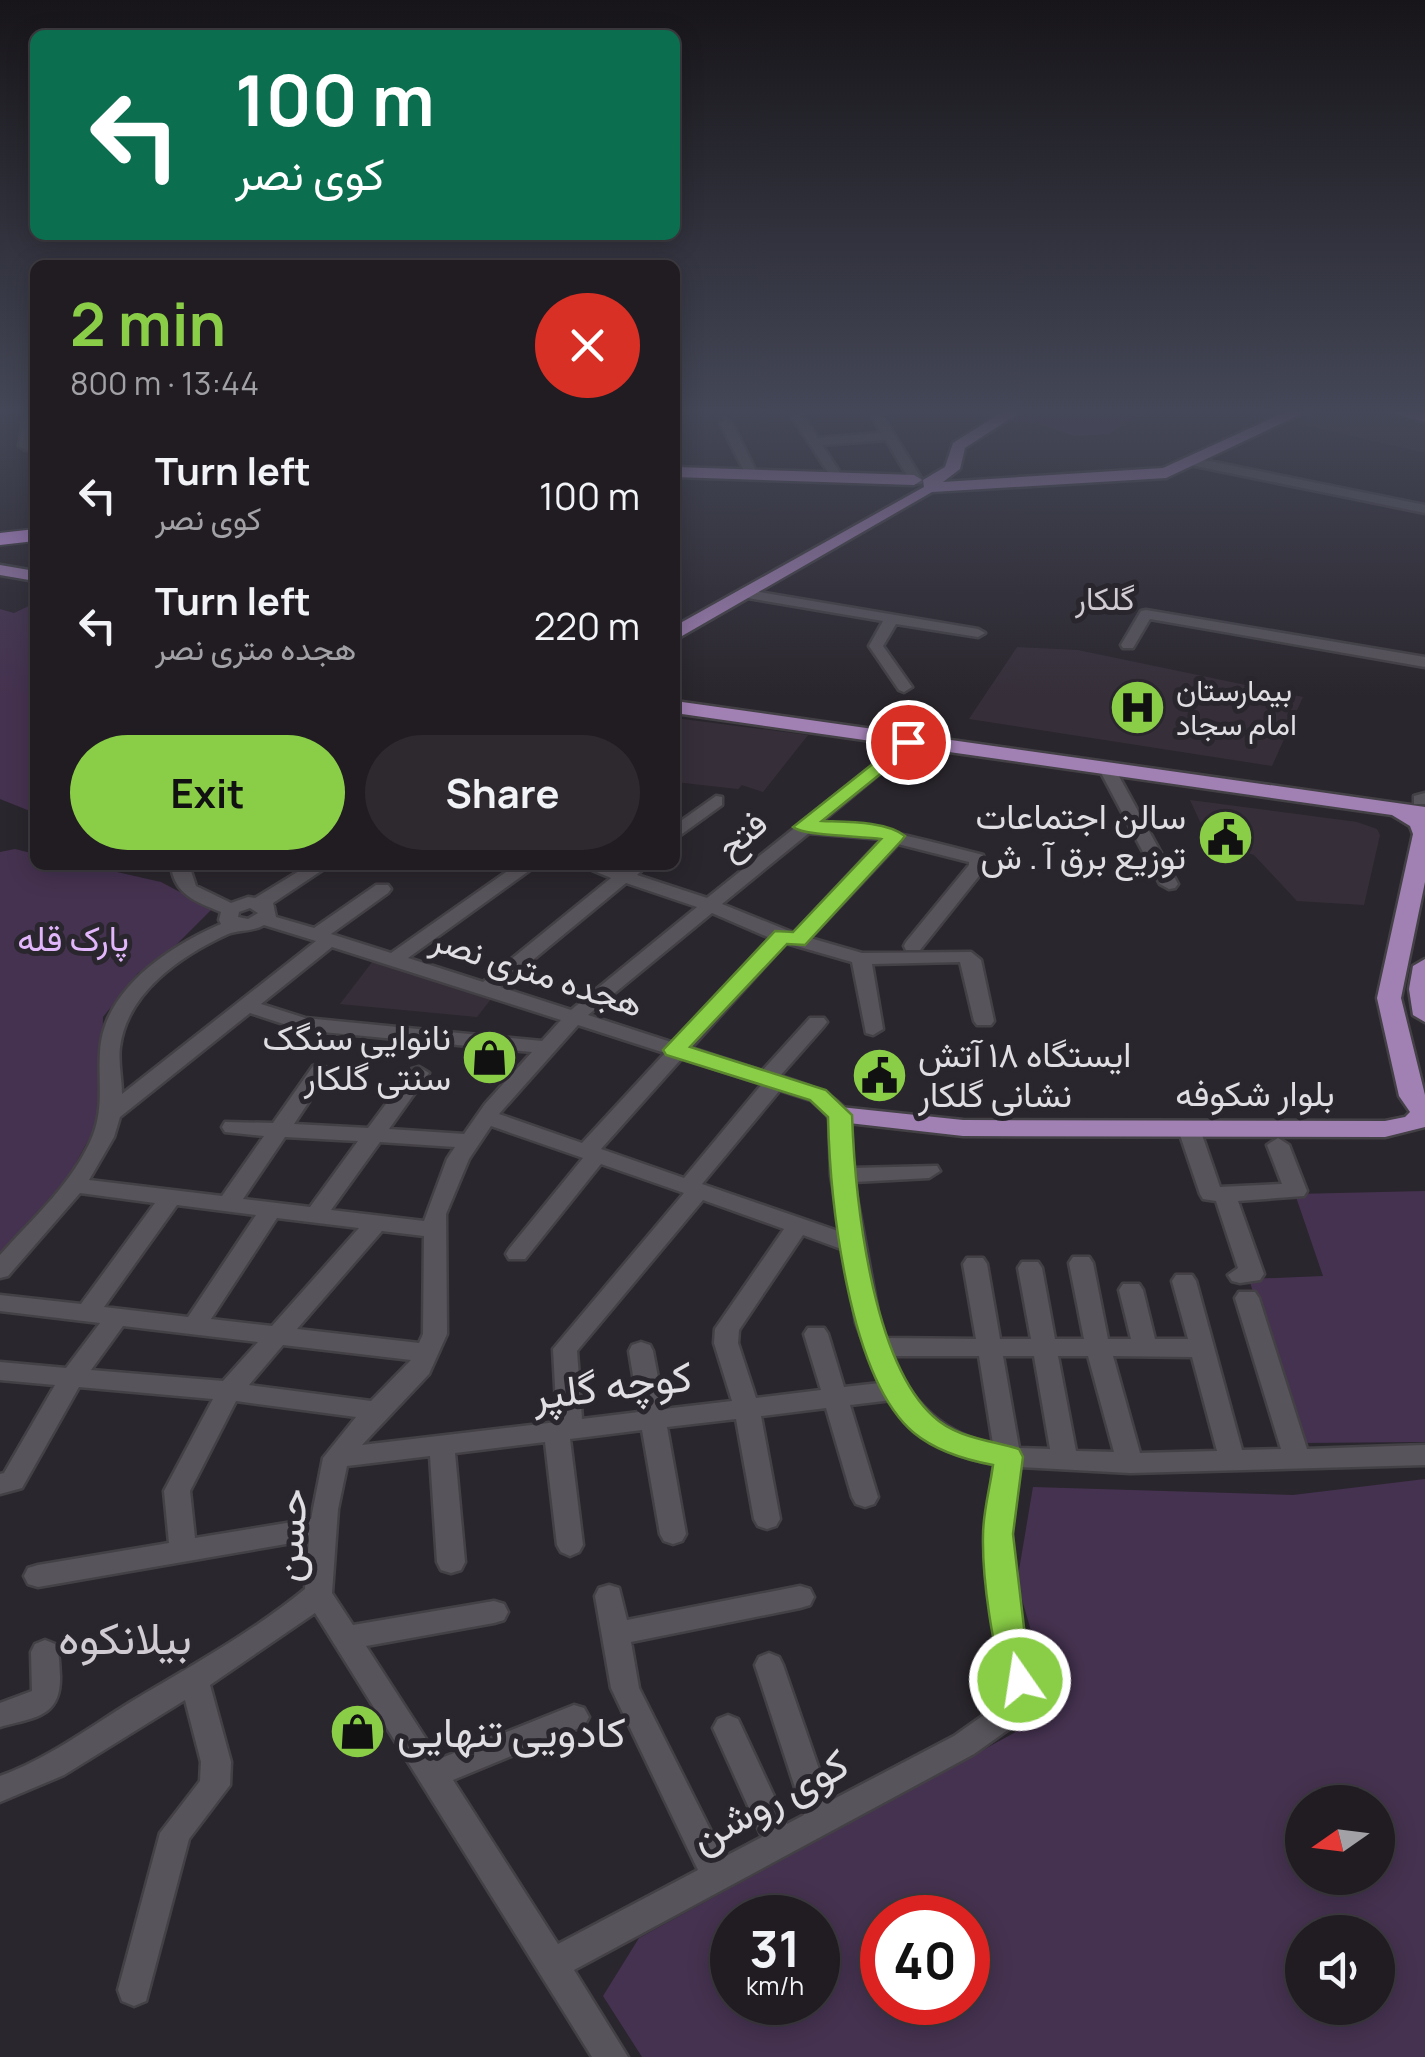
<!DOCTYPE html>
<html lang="en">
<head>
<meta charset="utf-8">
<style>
  :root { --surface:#201c22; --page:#2d292f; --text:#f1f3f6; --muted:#a2a1a5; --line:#3d3a40; --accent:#8ace47 }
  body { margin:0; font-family:Manrope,Vazirmatn,sans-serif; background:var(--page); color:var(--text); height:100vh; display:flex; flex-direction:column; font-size:38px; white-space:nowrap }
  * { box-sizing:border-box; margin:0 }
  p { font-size:32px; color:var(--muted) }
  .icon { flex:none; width:55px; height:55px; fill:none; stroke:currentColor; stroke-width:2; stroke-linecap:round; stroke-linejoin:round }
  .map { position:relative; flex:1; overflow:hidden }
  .drawer { position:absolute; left:30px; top:260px; width:650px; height:610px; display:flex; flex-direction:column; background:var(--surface); border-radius:15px; box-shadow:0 5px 25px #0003,0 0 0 2px var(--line) }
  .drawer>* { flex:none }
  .top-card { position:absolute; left:30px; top:30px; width:650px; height:210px; border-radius:15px; box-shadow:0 5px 25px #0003,0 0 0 2px var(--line); background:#0b6e4f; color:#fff; overflow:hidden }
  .needle { width:65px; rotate:256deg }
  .controls { position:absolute; left:1285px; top:1785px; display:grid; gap:20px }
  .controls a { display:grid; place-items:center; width:110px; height:110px; border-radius:50%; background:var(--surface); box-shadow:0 5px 25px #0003,0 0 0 2px var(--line); font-size:50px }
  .speed { position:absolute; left:710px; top:1895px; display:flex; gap:20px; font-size:50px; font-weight:700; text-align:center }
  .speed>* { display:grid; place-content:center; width:130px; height:130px; border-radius:50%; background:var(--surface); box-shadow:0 5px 25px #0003,0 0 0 2px var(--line); line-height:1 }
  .speed small { font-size:25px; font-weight:400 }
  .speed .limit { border:15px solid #d22; background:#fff; color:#111 }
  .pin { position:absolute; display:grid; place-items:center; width:85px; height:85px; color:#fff; margin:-42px; border:5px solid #fff; border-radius:50%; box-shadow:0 2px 10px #0007 }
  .me { position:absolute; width:110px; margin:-55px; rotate:347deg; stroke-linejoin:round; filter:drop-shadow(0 0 8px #0008) }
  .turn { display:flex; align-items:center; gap:35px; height:210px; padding:0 40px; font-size:45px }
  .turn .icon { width:130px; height:130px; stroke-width:2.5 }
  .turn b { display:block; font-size:70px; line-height:85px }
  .round { display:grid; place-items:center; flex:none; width:105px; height:105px; border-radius:52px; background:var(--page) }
  .headline { display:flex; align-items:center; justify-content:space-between; height:170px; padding:0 40px }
  h1 { font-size:60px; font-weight:700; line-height:75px; color:var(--accent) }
  .cta { display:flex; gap:20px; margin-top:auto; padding:20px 40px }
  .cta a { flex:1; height:115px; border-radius:60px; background:var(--accent); color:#111; font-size:40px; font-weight:700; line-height:115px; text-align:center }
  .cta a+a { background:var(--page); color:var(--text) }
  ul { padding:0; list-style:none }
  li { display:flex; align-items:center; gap:30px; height:130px; padding:0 40px }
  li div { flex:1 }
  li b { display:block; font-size:38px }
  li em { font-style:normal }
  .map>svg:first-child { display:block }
  .built { fill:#362f3a }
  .green { fill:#453250; fill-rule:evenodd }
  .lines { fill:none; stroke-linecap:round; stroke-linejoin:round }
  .minor-casing { stroke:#444146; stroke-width:5 }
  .major-casing { stroke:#444146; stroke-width:5 }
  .highway-casing { stroke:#444146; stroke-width:4 }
  .minor { fill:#58545b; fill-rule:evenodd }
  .major { fill:#a180b4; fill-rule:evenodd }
  .highway { fill:#d29ef0; fill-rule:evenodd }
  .route { fill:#8ace47; stroke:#5a862e; stroke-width:2.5 }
  .labels { text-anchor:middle; stroke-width:10; stroke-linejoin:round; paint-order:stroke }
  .far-poi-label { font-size:30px; fill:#e0dee2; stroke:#2a262d; text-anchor:start }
  .far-neighbourhood-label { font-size:32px; fill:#d1ccd4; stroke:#2a262d }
  .poi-label { font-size:35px; fill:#e0dee2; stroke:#2a262d; text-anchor:end }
  .street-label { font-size:35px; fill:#e0dee2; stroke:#2a262d }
  .park-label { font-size:35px; fill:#e1b6fb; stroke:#2a262d }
  .near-street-label { font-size:42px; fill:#e0dee2; stroke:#2a262d }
  .near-poi-label { font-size:42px; fill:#e0dee2; stroke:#2a262d; text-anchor:start }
  .near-neighbourhood-label { font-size:45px; fill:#d1ccd4; stroke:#2a262d }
</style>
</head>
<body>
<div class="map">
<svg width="1425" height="2057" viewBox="0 0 1425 2057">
  <rect width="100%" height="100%" fill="#2a262d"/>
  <g class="built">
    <path d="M1327,409h54l44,13v31l-125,-29z"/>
    <path d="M1017,647l61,3 225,47 -31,69 -303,-47z"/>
    <path d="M675,718l133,17 -45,57 -21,-7 -4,4 -63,-7z"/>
    <path d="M1190,800l167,22 20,7 3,6 -16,70 -67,-4 -43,-46 -45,-14z"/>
    <path d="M373,961l118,38 -14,18 -137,-13z"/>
  </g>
  <g class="green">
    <path d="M1028,409h118l-37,25 -35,2 -37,-13 -31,-1z"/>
    <path d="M35,603v210l-35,-14v-190l14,4z"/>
    <path d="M15,849l20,5v11h51l75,17 51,27 -47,47 -27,17 -35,44 -2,99 -32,60 -69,78v-402z"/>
    <path d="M1425,1191v251l-126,1 -50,-164 74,-3 -28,-82z"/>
    <path d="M1425,1479v578h-783l-39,-61 36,-58 415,-227 -37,-129 16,-95 260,8zM1378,1802v76h-76v-76zM732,1918h86v84h-86zM882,1918h86v84h-86zM1378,1932v76h-76v-76z"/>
  </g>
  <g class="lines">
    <defs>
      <g id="minor">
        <path d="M25,409h10l-3,33 3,-1v8l-10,1 -6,-4z"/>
        <path d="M971,409h21l20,8 -6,4z"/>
        <path d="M873,413h8l42,68 -1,3h-10l-26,-44 -64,5 21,32 -10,3 -41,-63 10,-3 16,24 63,-5 -10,-17z"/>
        <path d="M726,419l6,4 25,50 -2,3 -10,-3 -25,-50z"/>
        <path d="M1194,458l231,47v8l-235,-48 -2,-3z"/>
        <path d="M747,590l231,39 7,4 -7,4 -82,-13 -13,22 29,41 -8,5 -5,-2 -30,-44 14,-25 -141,-24v-6z"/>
        <path d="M1146,610l279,47v10l-275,-48 -17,29h-10l-2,-3 20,-34z"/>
        <path d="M908,737l6,2v6l-94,78c59,3 107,18 163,32l4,11 -67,84h-14l-2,-4 2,-4 63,-77v-3l-71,-18 -88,94 52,15 109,-1 10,8 13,61 -3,4h-14l-3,-4 -14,-59 -88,2 11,65 -10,6 -7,-2 -14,-71 -66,-19 -95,105 71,23 48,-53h14l3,4 -3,4 -44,50c28,9 51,15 71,39l2,53 84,-2 3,5 -11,7 -75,4 26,141 6,15 90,1 -13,-75 4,-6h16l4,6 13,75h31l-13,-71 4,-6h16l4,6 13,71h29l-15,-76 4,-6h16l4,6 15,76h23l-12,-49 4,-6h16l4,6 12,49h33l-16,-58 4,-6h16l4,6 46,169 39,-1 -46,-151 4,-6h16l4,6 48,151 118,-4v20l-295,8 -110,-6 -9,68 12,101 11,44 -18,44 -42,30 -400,216 54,87h-36l-277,-444 -105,72 21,77 -1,23 -41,54 -43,162 -12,5 -12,-5 -4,-11 42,-157 40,-52 1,-19 -16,-62 -121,75 -64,27v-26c47,-17 87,-47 129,-73 60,-36 121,-69 176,-114l4,-49 -271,47 -10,-3 -4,-8 4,-8 10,-3 131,-22 -5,-52 49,-92 -134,-12 -57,101 -22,6v-20l4,-1 51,-88 -55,-5v-18l66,6 34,-45 -100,-12v-16l81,9 74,-101 -75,-10 -72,83 -8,2v-23c34,-38 74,-73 93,-120 11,-29 5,-54 7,-83 3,-63 70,-106 121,-128l-2,-4 2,-8c-24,-10 -47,-17 -50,-47h18l7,21 35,17 17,-6 7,1 54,-33h21l-57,38 3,14 38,11 62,-43h12l3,4 -3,4 -57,41 60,19 125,-88h21l-129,93 75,24 128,-104 -31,-13h27l14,5 6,-5h20l-10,10 70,23zM809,833l73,6 -88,94 -72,-29zM626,883l71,24 -126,103 -71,-23zM250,908l8,5 -10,6 -10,-2 1,-5zM712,913l58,25 -96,105 -86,-28zM264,925l52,16 -194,153c0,-15 -4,-32 -2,-47 7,-55 62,-92 108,-113 13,-5 24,-2 36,-9zM332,947l229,73 -19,21 -237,-23 -44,-14zM250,1013l52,17 230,22 -47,52 -21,30 -75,-5 40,-56 -10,-6 -7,2 -44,59 -74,-4 36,-54 -10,-6 -7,2 -40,57 -48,-1 -3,5 3,5 39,4 -42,60 -133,-16 25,-43 6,-20zM578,1025l87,28 -83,90 -83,-29zM682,1058l80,26 -78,94 -83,-29zM780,1090l31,10 18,17 2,59 10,56 -139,-48zM491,1126l92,32 -74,91 -3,5 3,5h16l76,-95 83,29 -131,156 4,73 -195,23 67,-71 18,-40 -1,-120 23,-55zM285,1137l73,4 -48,66 -67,-8zM380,1142l75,5 -8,12 -23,62 -93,-11zM703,1200l81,29 -69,100 -1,14 18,58 -68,8 -11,-58 -3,-6 -9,-3 -9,3 -3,6 10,61 -57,7 -5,-68zM177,1205l79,10 -68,102 -84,-10zM277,1218l82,10 -87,98 -61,-7zM382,1231l42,5 -1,98 -4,9 -122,-14zM803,1235l41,15 12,73 24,60 -36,4 -16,-53 -4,-6h-16l-4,6 17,56 -65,8 -18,-55 1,-13zM123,1326l135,16 -35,39 -132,-11zM283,1345l128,15 -40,41 -122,-16zM892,1356h87l14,88c-50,-10 -82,-41 -101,-88zM1003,1356h31l16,93 -31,-1zM1058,1356h30l26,96 -38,-1zM1113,1356l79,1 25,94 -77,2zM892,1400c29,42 51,54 102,64l-9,71 10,101 11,44 -11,27 -41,29 -124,65 -47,-136 -4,-8 -10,-4 -10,4 -4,8 49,150 -17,9 -49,-105 -10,-4 -10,4 -5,9 49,109 -38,20 -85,-169 -8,-46 169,-34 10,-3 4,-8 -4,-8 -10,-3 -173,34 -8,-32 -10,-3 -10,3 -4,8 16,92 87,182 -140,74 -105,-164 131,-54 5,-9 -5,-9 -10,-3 -135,54 -73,-113 128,-23 10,-3 4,-8 -4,-8 -10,-3 -141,24 -21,-32 6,-84 9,-43 83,-10 7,106 4,8 10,3 10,-3 4,-8 -10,-109 90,-11 12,103 4,7 9,4 9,-4 4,-7 -13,-106 72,-9 18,104 4,7 9,3 9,-3 4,-7 -19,-107 69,-8 18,100 4,7 9,3 9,-3 4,-7 -19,-103 65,-8 26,89 4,7 9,3 9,-3 4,-7 -28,-92zM236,1401l120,16 -33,41 -12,61 -116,19 -5,-47z"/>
        <path d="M1107,764l8,5 63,115 -3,4 -6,1 -9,-5 -61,-115z"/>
        <path d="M1425,793v11h-11v-8z"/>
        <path d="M716,796l6,1v8l-47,34v-14z"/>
        <path d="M1189,1122l11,7 20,58 62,-3 -15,-39 11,-7 11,7 18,46 -3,5 -66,5 26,73 -4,6 -20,3 -8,-2 -4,-6 10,-7 -22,-67 -13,-2 -3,-5 -22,-65z"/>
        <path d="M45,1640l10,4c5,10 4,20 5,32 1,42 -26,41 -60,51v-24l32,-12 -1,-39 4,-8z"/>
      </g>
      <g id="major">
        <path d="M1007,409h18l-60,39 -5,21 -17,13 220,-14 129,-59h20l-146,69 -234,14 -257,148v-14l249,-139 -1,-7 22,-13 8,-24z"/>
        <path d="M1386,409l39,4v9l-37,-10z"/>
        <path d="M675,467l239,8 8,5 -8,5 -239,-8z"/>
        <path d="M0,565l35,6v10l-35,-6z"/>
        <path d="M675,701l750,106v75l-24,116 24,97v32l-40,10 -422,-1 -132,-15 -4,-6 13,-8 123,13 422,1 20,-4 5,-5 -11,-16 -22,-98 36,-164 -3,-8 -18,-11 -717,-102z"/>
        <path d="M1425,959v63l-12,-7 -4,-26 4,-23z"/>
      </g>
      <path id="highway" d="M35,529v12l-35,4v-12z"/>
    </defs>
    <use href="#minor" class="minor-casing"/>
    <use href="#major" class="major-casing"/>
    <use href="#highway" class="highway-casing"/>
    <use href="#minor" class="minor"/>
    <use href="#major" class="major"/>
    <use href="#highway" class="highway"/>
  </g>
  <linearGradient id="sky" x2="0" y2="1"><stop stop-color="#171519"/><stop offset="0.59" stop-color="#444757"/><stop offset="1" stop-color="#444757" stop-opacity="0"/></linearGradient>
  <rect width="1425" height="697" fill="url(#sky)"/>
  <path class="route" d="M908,736l9,6 -2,4 -93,75c25,1 64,0 83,15l-3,4 -97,105 -18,-1 -97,103 136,43 26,25c3,82 19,244 81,301 23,22 57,24 86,33l4,8 -10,77 12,102 11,44 -5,9 -11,4 -12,-4c-16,-34 -26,-115 -25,-154 0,-23 7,-47 10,-70 -27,-5 -57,-14 -79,-32 -66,-55 -84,-233 -86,-316l-18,-17 -144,-45 -3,-5 112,-119 18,1 88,-93c-19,-3 -78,-3 -88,-12z"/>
  <defs>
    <symbol id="hospital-disc" viewBox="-11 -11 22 22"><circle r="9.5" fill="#8ace47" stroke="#2a262d"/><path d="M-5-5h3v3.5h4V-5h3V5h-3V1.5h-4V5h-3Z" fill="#111"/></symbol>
    <symbol id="civic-disc" viewBox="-11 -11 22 22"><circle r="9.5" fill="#8ace47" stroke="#2a262d"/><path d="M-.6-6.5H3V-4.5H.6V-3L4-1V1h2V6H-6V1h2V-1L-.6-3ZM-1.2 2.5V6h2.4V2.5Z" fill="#111"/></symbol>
    <symbol id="shop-disc" viewBox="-11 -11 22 22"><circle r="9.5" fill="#8ace47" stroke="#2a262d"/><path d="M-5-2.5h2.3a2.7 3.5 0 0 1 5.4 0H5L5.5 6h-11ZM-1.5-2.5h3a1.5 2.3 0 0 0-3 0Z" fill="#111"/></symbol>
  </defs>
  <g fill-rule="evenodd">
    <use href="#hospital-disc" x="1106" y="676" width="63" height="63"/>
    <use href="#civic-disc" x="1194" y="806" width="63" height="63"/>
    <use href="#shop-disc" x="458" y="1026" width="63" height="63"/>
    <use href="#civic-disc" x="848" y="1044" width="63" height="63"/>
    <use href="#shop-disc" x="326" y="1700" width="63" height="63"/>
  </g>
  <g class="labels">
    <g class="far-poi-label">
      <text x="1176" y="701">بیمارستان<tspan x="1176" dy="34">امام سجاد</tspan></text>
    </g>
    <g class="far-neighbourhood-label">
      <text x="1105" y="610">گلکار</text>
    </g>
    <g class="poi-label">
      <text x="1186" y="829">سالن اجتماعات<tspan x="1186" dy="40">توزیع برق آ . ش</tspan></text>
      <text x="451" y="1050">نانوایی سنگک<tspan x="451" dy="40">سنتی گلکار</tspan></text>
      <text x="918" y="1067" text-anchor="start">ایستگاه ۱۸ آتش<tspan x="918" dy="40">نشانی گلکار</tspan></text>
    </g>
    <g class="street-label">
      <text transform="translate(742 835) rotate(-40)" y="12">فتح</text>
      <text transform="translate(537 972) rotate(18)" y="12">هجده متری نصر</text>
      <text x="1255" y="1106">بلوار شکوفه</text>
    </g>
    <g class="park-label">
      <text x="73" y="951">پارک قله</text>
    </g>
    <g class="near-street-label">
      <text transform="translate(612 1385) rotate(-7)" y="15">کوچه گلپر</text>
      <text transform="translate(289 1535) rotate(-86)" y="15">حسن</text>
      <text transform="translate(769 1800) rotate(-28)" y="15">کوی روشن</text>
    </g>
    <g class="near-poi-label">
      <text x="397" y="1747">کادویی تنهایی</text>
    </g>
    <g class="near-neighbourhood-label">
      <text x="125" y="1654">بیلانکوه</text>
    </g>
  </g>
</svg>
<div class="controls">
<a><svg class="needle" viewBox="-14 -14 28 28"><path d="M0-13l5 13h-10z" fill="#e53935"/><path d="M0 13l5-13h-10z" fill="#a2a1a5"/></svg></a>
<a><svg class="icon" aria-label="sound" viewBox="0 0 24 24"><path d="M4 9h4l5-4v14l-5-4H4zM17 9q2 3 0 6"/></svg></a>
</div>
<div class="speed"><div>31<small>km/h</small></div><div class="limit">40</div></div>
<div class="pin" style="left:908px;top:742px;background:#d93025"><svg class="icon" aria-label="arrive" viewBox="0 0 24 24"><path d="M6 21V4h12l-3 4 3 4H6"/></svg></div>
<svg class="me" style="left:1020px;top:1680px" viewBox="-20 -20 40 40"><circle r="17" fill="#8ace47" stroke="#fff" stroke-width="3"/><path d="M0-11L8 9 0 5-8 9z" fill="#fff"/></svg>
<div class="top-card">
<div class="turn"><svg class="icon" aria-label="left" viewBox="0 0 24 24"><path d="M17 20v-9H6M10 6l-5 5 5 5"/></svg><div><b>100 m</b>کوی نصر</div></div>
</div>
<section class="drawer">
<div class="headline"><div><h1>2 min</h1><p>800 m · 13:44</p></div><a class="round" style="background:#d93025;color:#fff"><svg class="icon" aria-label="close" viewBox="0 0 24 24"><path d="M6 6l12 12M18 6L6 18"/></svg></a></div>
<ul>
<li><svg class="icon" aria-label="left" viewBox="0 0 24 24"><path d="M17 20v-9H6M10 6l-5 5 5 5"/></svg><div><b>Turn left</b><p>کوی نصر</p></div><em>100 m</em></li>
<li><svg class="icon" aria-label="left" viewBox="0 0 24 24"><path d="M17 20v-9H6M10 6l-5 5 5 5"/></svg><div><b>Turn left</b><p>هجده متری نصر</p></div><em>220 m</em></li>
</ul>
<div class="cta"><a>Exit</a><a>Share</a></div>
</section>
</div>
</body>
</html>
